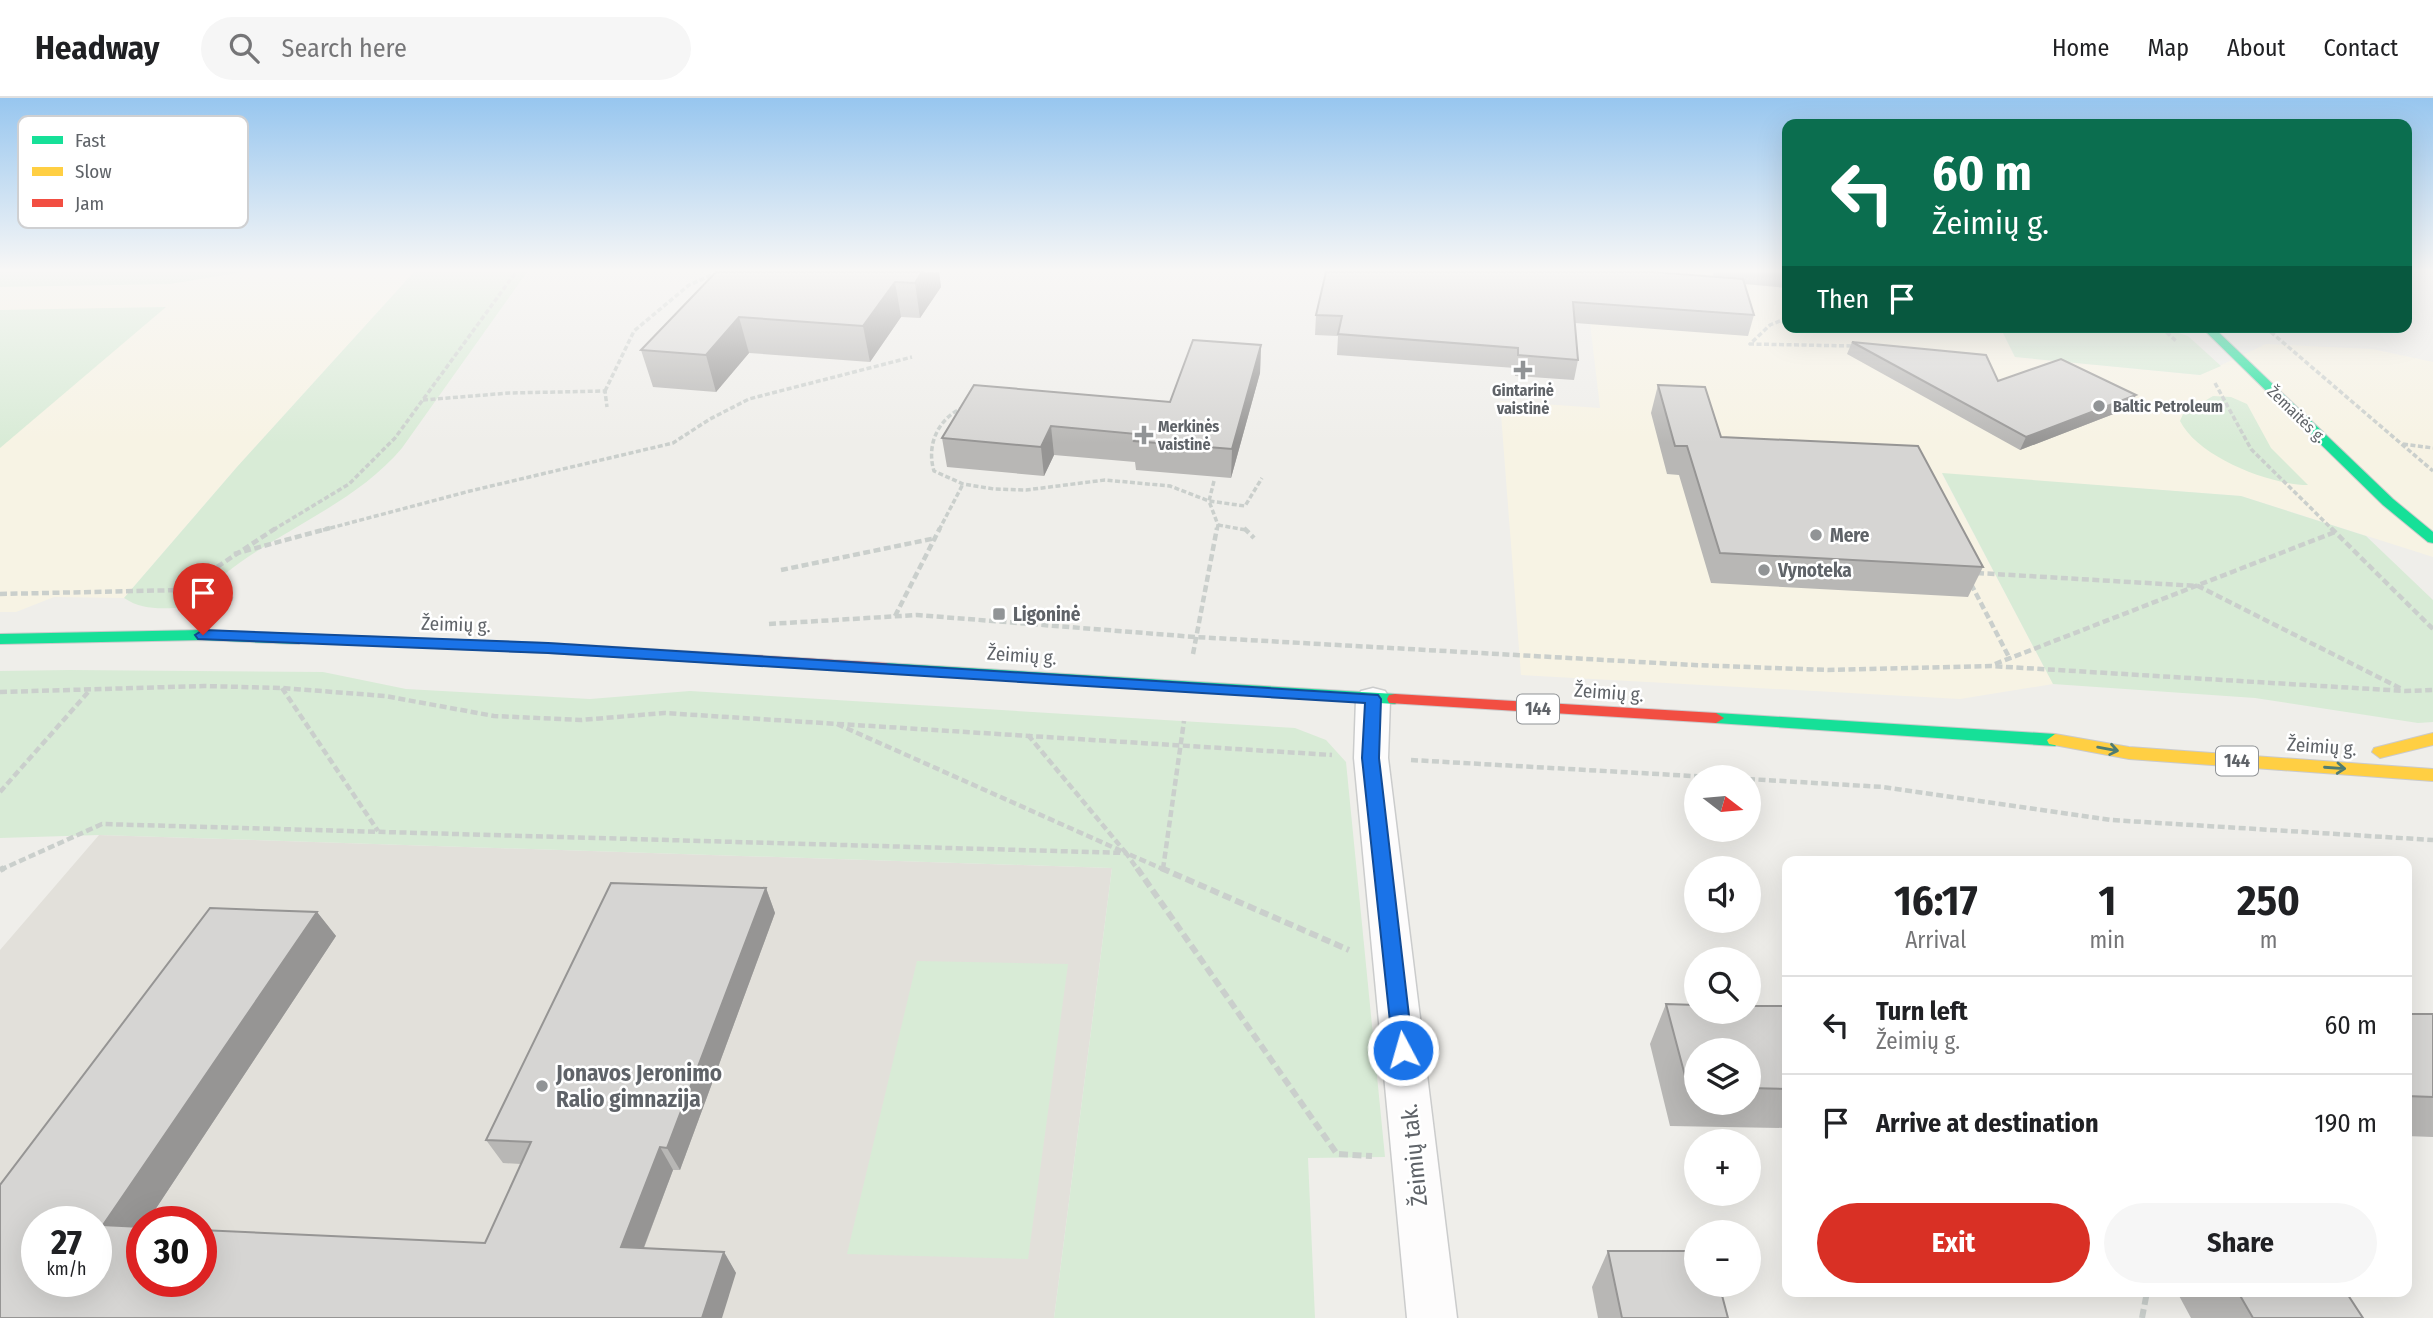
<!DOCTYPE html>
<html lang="en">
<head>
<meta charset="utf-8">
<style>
  :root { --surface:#fff; --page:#f6f6f6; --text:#202124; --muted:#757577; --line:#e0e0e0; --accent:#d93025 }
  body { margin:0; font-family:"Fira Sans Condensed",sans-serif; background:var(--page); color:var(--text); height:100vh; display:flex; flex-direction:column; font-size:26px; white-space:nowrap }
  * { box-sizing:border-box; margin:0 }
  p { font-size:23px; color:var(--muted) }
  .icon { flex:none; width:38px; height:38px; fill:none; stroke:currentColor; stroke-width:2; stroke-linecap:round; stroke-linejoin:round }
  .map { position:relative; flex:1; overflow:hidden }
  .details { position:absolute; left:1782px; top:758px; width:630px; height:441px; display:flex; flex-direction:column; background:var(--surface); border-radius:14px; box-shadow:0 7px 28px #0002 }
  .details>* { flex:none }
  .guide { position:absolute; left:1782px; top:21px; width:630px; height:214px; border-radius:14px; box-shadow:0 7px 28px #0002; background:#0b6e4f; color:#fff; overflow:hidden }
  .needle { width:46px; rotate:106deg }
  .fabs { position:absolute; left:1684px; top:667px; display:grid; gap:14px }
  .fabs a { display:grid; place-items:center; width:77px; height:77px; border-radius:50%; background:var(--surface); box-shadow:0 7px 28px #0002; font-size:35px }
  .speed { position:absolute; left:21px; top:1108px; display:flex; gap:14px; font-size:35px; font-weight:700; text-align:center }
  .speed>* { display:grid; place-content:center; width:91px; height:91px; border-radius:50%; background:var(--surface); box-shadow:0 7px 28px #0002; line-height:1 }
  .speed small { font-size:18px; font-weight:400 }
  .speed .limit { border:10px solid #d22; background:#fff; color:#111 }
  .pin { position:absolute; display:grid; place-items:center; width:60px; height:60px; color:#fff; margin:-72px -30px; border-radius:50% 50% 50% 0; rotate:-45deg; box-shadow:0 0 7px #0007 }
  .pin .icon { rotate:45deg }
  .me { position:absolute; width:77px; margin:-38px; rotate:354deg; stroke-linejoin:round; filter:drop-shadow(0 0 5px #0008) }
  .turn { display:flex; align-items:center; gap:24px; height:147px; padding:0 35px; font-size:32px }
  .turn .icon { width:91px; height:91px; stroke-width:2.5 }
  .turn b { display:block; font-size:49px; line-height:60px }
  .then { display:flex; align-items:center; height:66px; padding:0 35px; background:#0003; gap:14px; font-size:26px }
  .eta { display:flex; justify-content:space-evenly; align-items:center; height:119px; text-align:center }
  .eta b { font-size:42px; font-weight:700; line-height:49px }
  .button { display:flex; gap:14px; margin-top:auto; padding:14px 35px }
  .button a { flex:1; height:80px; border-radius:42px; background:var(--accent); color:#fff; font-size:28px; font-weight:700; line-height:80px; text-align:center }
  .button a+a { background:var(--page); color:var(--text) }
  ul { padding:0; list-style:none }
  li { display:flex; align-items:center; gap:21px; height:98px; padding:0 35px; border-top:2px solid var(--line) }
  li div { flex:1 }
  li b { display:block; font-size:26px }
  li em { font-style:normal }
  header { display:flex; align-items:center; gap:42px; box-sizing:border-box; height:98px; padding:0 35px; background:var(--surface); border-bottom:2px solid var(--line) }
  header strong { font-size:33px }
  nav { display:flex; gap:38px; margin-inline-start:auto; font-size:24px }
  .search { width:490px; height:63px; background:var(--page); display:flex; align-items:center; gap:18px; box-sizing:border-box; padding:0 24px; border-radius:38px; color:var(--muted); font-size:26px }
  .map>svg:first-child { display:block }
  .commercial { fill:#f7f3e4 }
  .education { fill:#e2e0da; fill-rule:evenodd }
  .green { fill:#d8ebd6 }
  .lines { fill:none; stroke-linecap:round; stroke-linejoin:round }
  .street-casing { stroke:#cbcccc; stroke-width:3 }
  .fast-casing { stroke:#cacacb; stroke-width:2 }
  .slow-casing { stroke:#cacacb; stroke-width:2 }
  .jam-casing { stroke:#cacacb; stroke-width:2 }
  .path-far2 { stroke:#cacfcc; stroke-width:3.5; stroke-dasharray:5 2.5; stroke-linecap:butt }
  .path-far1 { stroke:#cacfcc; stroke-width:4.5; stroke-dasharray:7 3.5; stroke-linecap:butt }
  .path { stroke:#cacfcc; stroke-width:6; stroke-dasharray:9 4.5; stroke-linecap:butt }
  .street { fill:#fdfcfc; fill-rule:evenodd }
  .fast { fill:#16e098; fill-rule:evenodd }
  .slow { fill:#ffcf43; fill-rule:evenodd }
  .jam { fill:#f24e42; fill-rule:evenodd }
  .wall { fill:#b8b7b5; fill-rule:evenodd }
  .shaded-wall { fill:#969594 }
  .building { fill:#d6d5d3; stroke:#969594; stroke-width:2; fill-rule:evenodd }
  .oneway { stroke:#507c72 }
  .route { fill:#1a73e8; stroke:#114b97; stroke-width:2 }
  .poi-dot { fill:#919496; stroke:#fff; stroke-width:2.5 }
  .labels { text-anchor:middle; stroke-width:5; stroke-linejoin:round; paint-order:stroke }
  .far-poi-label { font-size:16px; font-weight:bold; fill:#5f6368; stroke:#fff; text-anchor:start }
  .far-street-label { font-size:16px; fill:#5f6368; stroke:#fff }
  .shield { fill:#fff; stroke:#8f9295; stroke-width:2 }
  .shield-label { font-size:18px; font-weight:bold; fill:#5f6368 }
  .poi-label { font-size:19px; font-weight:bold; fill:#5f6368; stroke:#fff; text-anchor:start }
  .street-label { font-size:19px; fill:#5f6368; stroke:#fff }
  .near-poi-label { font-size:23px; font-weight:bold; fill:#5f6368; stroke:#fff; text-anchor:start }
  .near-street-label { font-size:23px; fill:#5f6368; stroke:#fff }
  .key { fill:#fff; stroke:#cfd0d2; stroke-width:2 }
  .key-label { font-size:19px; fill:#5f6368 }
</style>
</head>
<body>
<header>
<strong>Headway</strong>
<div class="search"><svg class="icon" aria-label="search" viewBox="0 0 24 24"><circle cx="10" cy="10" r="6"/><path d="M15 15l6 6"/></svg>Search here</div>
<nav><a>Home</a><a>Map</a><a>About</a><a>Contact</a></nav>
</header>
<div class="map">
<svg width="2433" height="1220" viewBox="0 0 2433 1220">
  <rect width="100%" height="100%" fill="#efeeea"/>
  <g class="commercial">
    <path d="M0,174h414l-177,195 -113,131 -70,-1 -38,15h-16z"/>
    <path d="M1584,174l114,7 -1,-7h90v55h213l15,30 185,18 66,-31 106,5 61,13v195l-192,-61 -299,-22 111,210 -93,15 -439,-24 -21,-274 100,7z"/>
  </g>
  <path class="education" d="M99,737l1013,33 -58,450h-1054v-368zM37,1124h59v59h-59zM142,1124h59v59h-59z"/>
  <g class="green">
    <path d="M0,174h243l-73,12 -170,3z"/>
    <path d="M414,174h113l-125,176c-46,55 -120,81 -176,125 -13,9 -24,23 -35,34 -24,1 -46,5 -67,-9l113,-131z"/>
    <path d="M166,209l-166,141v-138z"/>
    <path d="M2000,229h159l29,9 33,30 -21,9 -185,-18z"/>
    <path d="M2213,298l18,1 16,7 24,44 37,37c-38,0 -110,-28 -128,-64l3,-7z"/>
    <path d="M1942,375l299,23 125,40 67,64v122l-15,1 -163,-25 -202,-14z"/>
    <path d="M70,572l253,2 83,17 184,10 100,-8 605,37 31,12 20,22 39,395 -77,1 7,160h-261l58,-450 -1013,-33 -99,3v-167z"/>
    <path d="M917,863l151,3 -40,295 -181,-5z"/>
  </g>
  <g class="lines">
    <defs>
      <path id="street" d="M1373,590l12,3 5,8 -2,59 69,560h-50l-53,-560 2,-59 5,-8z"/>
      <g id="fast">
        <path d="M2201,229h12l180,172 40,33v11l-5,-1 -45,-37z"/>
        <path d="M203,532l96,4 7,5 -7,5 -96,-4 -203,4v-10z"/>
        <path d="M886,565l509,31 8,5 -8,5 -514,-32 -3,-4z"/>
        <path d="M1716,615l339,21 8,6 -8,6 -339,-23 -8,-5z"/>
      </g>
      <g id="slow">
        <path d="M2433,635v12l-53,13 -8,-6 2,-4z"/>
        <path d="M2055,636l74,13 304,22v12l-304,-22 -80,-15 -2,-4z"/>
      </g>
      <g id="jam">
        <path d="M299,536l249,9 338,20 8,5 -8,5 -338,-20 -254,-11 -2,-3z"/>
        <path d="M1395,596l321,19 8,5 -8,5 -327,-20 -2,-4 2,-4z"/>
      </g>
    </defs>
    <use href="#street" class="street-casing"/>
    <use href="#fast" class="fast-casing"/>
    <use href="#slow" class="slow-casing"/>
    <use href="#jam" class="jam-casing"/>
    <g class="path-far2">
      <path d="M1787,220l-17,7 -20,19 103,2"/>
      <path d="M2161,229l15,14"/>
      <path d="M2265,229l168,144"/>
      <path d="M2215,285l36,66 82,81"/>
      <path d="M605,293l29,-60 55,-46 30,-13"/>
      <path d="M423,302l86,-7 96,-2 2,16"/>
      <path d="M964,309c-26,11 -38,38 -30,64l29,13 31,5 32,1 79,-10 65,6 39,15 36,5 17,-28"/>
      <path d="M2403,346l30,4"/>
      <path d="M1214,383l-5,20 9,24 -1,5"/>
      <path d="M1218,427l28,5"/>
      <path d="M273,432l76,-46 46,-46 121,-166"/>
      <path d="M323,432l147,-39 203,-48 37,-24 39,-20 163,-42"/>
      <path d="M939,432l24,-46"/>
    </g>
    <g class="path-far1">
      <path d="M1244,430l10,10"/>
      <path d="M2331,430l102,101"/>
      <path d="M234,456l96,-26"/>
      <path d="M781,472l155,-32"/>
      <path d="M1977,475l221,13 204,103"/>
      <path d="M1971,486l39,75"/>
      <path d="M182,492l94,-62"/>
      <path d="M0,496l182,-4 51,9"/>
      <path d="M895,518l45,-88"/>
      <path d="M769,526l148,-9 278,22 499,28 134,5 163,-4 414,25 28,-1"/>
      <path d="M1193,556l24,-126"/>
      <path d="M1995,566l340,-132"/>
      <path d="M282,590l96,143"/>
      <path d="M0,594l204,-6 78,2 103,8 109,20 87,4 83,-7 668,42"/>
      <path d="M837,626l289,129 12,17"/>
      <path d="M1028,637l98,118 39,17"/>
      <path d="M1411,662l299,17"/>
      <path d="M1748,681l135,8 228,33 322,20"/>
      <path d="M0,694l90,-102"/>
      <path d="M1163,771l21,-148"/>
      <path d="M0,772l102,-46 1024,29"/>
    </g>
    <g class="path">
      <path d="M1137,770l200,286 35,2"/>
      <path d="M1161,770l188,82"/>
      <path d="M0,772l4,-2"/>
      <path d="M2142,1220l5,-26"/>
    </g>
    <use href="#street" class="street"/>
    <use href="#fast" class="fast"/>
    <use href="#slow" class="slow"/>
    <use href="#jam" class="jam"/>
  </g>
  <g class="wall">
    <path d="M716,174h223l2,15 -21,31 -19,-1 -31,45 -121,-9 -33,39 -63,-5 -12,-37z"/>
    <path d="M1713,174h74v16l-43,-4 10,31 -6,21 -173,-13 3,37 -4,20 -59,-4v-8l-178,-13 1,-19 -23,-1 1,-20 397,-38z"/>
    <path d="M1852,244l146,39 138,14 -7,13 -109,42 -173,-96z"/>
    <path d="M1261,247l-1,28 -29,105 -95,-8 -1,-8 -81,-7 -10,21 -97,-9 -5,-29 228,-36z"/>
    <path d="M1658,287l63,52 262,130 -15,30 -257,-14 -32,-108 -12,-1 -16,-61z"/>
    <path d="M766,790l9,25 -95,257h-7l-29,78 80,4 12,21 -736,45 317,-406 19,24 -189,286h-5v59l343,-38 36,-79 -18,-1 -17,-23z"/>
    <path d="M1666,906l121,2v122l-117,-2 -20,-82zM1696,952h52v52h-52z"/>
    <path d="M2406,916h27v123l-27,-1z"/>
    <path d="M1608,1153l120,67h-130l-6,-31z"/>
    <path d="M2177,1194h169l17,26h-172z"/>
  </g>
  <g class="shaded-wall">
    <path d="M922,174h17l2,15 -21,31 -5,-35z"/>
    <path d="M895,184l6,35 -31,45 -7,-36z"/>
    <path d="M739,219l10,36 -33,39 -10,-37z"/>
    <path d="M1261,247l-1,28 -29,105 1,-29z"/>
    <path d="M2136,297l-7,13 -109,42 6,-13z"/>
    <path d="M1051,328l3,29 -10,21 -3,-29z"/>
    <path d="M766,790l9,25 -95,257 -13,-22z"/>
    <path d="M317,814l19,24 -189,286h-5v7l-39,-4z"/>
    <path d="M660,1049l13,23 -37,98 -15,-21z"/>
    <path d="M724,1154l12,21 -14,45h-20z"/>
  </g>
  <g class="building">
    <path d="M716,174h206l-7,11 -20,-1 -32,44 -124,-9 -33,38 -65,-5z"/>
    <path d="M1326,174h327l90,7 11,36 -181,-13 5,58 -60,-5v-7l-180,-14 4,-18 -26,-1z"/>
    <path d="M1193,242l68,5 -29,104 -98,-8 3,-7 -86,-8 -10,21 -99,-9 32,-53 196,17z"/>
    <path d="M1852,244l134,13 12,26 63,-22 75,36 -110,42z"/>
    <path d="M1658,287l47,2 16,50 197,9 65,121 -263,-14 -33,-107h-12z"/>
    <path d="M611,785l155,5 -99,260 -7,-1 -39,100 103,5 -22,66h-702v-133l210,-277 107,4 -214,313 39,2v54h59v-51l284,13 46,-101 -45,-2zM37,1124h59v59h-59z"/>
    <path d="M1666,906l30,1v7h52v-6h39v83l-39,-1v-38h-52v37h-8z"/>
    <path d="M2406,916h27v83l-27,-1z"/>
    <path d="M1608,1153h88v33h23l9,34h-106z"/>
    <path d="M2238,1194h108l17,26h-110z"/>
  </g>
  <defs><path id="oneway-shaft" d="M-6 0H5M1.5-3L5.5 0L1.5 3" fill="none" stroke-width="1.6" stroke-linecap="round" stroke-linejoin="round" transform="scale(1.75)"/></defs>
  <g class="oneway">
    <use href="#oneway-shaft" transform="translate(2108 651) rotate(10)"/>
    <use href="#oneway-shaft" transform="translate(2335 670) rotate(4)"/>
  </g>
  <linearGradient id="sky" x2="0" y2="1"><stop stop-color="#97c6ef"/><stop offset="0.5" stop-color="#f8f7f6"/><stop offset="1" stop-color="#f8f7f6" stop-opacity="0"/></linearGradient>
  <rect width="2433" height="345" fill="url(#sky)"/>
  <path class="route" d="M203,532l345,13 830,52 3,4 -2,59 34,292 -3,6 -7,3 -7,-3 -3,-6 -31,-292 3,-55 -817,-50 -350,-14 -3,-4z"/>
  <g class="poi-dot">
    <path d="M1519.5 261.5h7v7h7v7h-7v7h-7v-7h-7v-7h7z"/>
    <circle cx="2099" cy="308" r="7"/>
    <path d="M1140.5 326.5h7v7h7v7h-7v7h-7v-7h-7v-7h7z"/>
    <circle cx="1816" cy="437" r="7"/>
    <circle cx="1764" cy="472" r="7"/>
    <rect x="992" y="509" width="14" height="14" rx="3.5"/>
    <circle cx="542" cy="988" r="7"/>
  </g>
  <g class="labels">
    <g class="far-poi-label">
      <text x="1523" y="298" text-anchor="middle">Gintarinė<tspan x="1523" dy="18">vaistinė</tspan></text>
      <text x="2113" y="314">Baltic Petroleum</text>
      <text x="1158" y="334">Merkinės<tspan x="1158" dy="18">vaistinė</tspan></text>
    </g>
    <g class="far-street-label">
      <text transform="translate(2297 316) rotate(44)" y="6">Žemaitės g.</text>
    </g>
    <g class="shield">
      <rect x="1517" y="596.5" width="42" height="29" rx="5"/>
      <rect x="2216" y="648.5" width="42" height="29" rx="5"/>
    </g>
    <g class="shield-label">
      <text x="1538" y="617">144</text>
      <text x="2237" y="669">144</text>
    </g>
    <g class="poi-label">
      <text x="1830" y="444">Mere</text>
      <text x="1778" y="479">Vynoteka</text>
      <text x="1013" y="523">Ligoninė</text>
    </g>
    <g class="street-label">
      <text transform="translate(456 526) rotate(2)" y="7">Žeimių g.</text>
      <text transform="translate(1022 557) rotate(4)" y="7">Žeimių g.</text>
      <text transform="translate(1609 594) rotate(4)" y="7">Žeimių g.</text>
      <text transform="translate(2322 648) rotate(4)" y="7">Žeimių g.</text>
    </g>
    <g class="near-poi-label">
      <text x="556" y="983">Jonavos Jeronimo<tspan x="556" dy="26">Ralio gimnazija</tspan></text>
    </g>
    <g class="near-street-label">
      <text transform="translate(1414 1057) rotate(-96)" y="8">Žeimių tak.</text>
    </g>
  </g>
  <rect x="18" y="18" width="230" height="112" rx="10" class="key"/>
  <rect x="32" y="38" width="31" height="8" fill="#16e098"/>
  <rect x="32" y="69" width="31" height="9" fill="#ffcf43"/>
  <rect x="32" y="101" width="31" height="8" fill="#f24e42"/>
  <g class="key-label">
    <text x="75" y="49">Fast</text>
    <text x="75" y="80">Slow</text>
    <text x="75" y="112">Jam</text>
  </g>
</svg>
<div class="fabs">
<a><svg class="needle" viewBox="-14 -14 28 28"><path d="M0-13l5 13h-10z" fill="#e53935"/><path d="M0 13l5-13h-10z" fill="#757577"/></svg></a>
<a><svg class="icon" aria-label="sound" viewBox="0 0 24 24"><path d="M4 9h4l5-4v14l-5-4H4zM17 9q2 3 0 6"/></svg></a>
<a><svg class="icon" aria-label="search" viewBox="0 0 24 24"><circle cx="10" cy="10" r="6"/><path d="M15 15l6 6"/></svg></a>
<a><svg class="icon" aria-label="layers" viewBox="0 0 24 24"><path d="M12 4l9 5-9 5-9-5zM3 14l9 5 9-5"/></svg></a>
<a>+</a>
<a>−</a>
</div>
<div class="speed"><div>27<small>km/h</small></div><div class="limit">30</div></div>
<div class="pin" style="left:203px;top:537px;background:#d93025"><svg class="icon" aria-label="arrive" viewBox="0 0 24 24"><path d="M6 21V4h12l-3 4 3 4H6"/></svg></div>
<svg class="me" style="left:1403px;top:952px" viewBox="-20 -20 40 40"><circle r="17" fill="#1a73e8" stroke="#fff" stroke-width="3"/><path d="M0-11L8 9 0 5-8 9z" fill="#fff"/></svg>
<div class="guide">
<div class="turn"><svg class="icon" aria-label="left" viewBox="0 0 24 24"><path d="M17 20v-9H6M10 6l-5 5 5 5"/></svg><div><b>60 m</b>Žeimių g.</div></div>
<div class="then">Then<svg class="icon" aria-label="arrive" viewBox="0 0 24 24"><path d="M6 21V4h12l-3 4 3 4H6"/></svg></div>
</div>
<section class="details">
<div class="eta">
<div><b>16:17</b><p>Arrival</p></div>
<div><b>1</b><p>min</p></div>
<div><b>250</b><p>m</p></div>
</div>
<ul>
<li><svg class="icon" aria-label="left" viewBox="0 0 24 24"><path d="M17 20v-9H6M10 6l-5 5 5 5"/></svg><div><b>Turn left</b><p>Žeimių g.</p></div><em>60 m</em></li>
<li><svg class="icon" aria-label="arrive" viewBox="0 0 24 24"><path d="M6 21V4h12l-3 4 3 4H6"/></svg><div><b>Arrive at destination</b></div><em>190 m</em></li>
</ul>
<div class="button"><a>Exit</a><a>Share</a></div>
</section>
</div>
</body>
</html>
